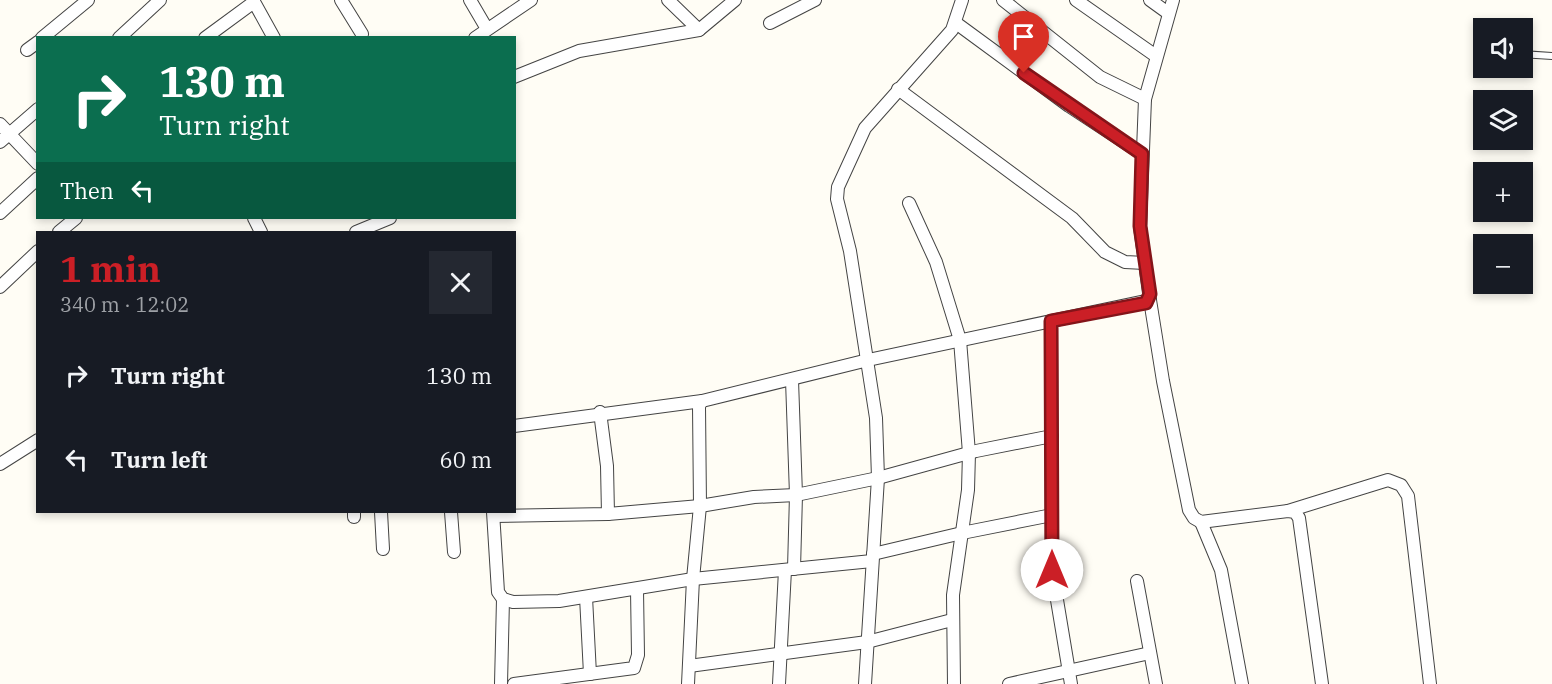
<!DOCTYPE html>
<html lang="en">
<head>
<meta charset="utf-8">
<style>
  :root { --surface:#171b24; --page:#242831; --text:#f1f3f6; --muted:#9ea1a6; --accent:#cb1f26 }
  body { margin:0; font-family:"IBM Plex Serif",serif; background:var(--page); color:var(--text); height:100vh; display:flex; flex-direction:column; font-size:22px; white-space:nowrap }
  * { box-sizing:border-box; margin:0 }
  p { font-size:20px; color:var(--muted) }
  .icon { flex:none; width:33px; height:33px; fill:none; stroke:currentColor; stroke-width:2; stroke-linecap:round; stroke-linejoin:round }
  .map { position:relative; flex:1; overflow:hidden }
  .panel { position:absolute; left:36px; top:231px; width:480px; height:282px; display:flex; flex-direction:column; background:var(--surface); border-radius:0px; box-shadow:0 3px 9px #0003 }
  .panel>* { flex:none }
  .banner { position:absolute; left:36px; top:36px; width:480px; height:183px; border-radius:0px; box-shadow:0 3px 9px #0003; background:#0b6e4f; color:#fff; overflow:hidden }
  .buttons { position:absolute; left:1473px; top:18px; display:grid; gap:12px }
  .buttons a { display:grid; place-items:center; width:60px; height:60px; border-radius:0px; background:var(--surface); box-shadow:0 3px 9px #0003; font-size:30px }
  .pin { position:absolute; display:grid; place-items:center; width:51px; height:51px; color:#fff; margin:-62px -26px; border-radius:50% 50% 50% 0; rotate:-45deg; box-shadow:0 0 6px #0007 }
  .pin .icon { rotate:45deg }
  .me { position:absolute; width:66px; margin:-33px; rotate:0deg; stroke-linejoin:round; filter:drop-shadow(0 0 4px #0008) }
  .turn { display:flex; align-items:center; gap:21px; height:126px; padding:0 24px; font-size:27px }
  .turn .icon { width:78px; height:78px; stroke-width:2.5 }
  .turn b { display:block; font-size:42px; line-height:51px }
  .then { display:flex; align-items:center; height:57px; padding:0 24px; background:#0003; gap:12px; font-size:22px }
  .round { display:grid; place-items:center; flex:none; width:63px; height:63px; border-radius:0px; background:var(--page) }
  .summary { display:flex; align-items:center; justify-content:space-between; height:102px; padding:0 24px }
  h1 { font-size:36px; font-weight:700; line-height:45px; color:var(--accent) }
  ul { padding:0; list-style:none }
  li { display:flex; align-items:center; gap:18px; height:84px; padding:0 24px }
  li div { flex:1 }
  li b { display:block; font-size:22px }
  li em { font-style:normal }
  .map>svg:first-child { display:block }
  .lines { fill:none; stroke-linecap:round; stroke-linejoin:round }
  .service-casing { stroke:#444; stroke-width:8 }
  .minor-casing { stroke:#444; stroke-width:14 }
  .service { stroke:#fff; stroke-width:6 }
  .minor { stroke:#fff; stroke-width:12 }
  .route-casing { stroke:#841419; stroke-width:15 }
  .route { stroke:#cb1f26; stroke-width:10 }
</style>
</head>
<body>
<div class="map">
<svg width="1552" height="684" viewBox="0 0 1552 684">
  <rect width="100%" height="100%" fill="#fffdf5"/>
  <g class="lines">
    <defs>
      <path id="service" d="M1522,54l30,2"/>
      <g id="minor">
        <path d="M253,0l21,38"/>
        <path d="M341,0l21,34"/>
        <path d="M470,0l17,29"/>
        <path d="M668,0l31,30"/>
        <path d="M1003,0l97,77 45,22"/>
        <path d="M1076,0l80,56"/>
        <path d="M1150,0l18,13"/>
        <path d="M770,23l45,-23"/>
        <path d="M956,23l113,83 73,48"/>
        <path d="M42,38l46,-38"/>
        <path d="M119,38l41,-38"/>
        <path d="M205,38l49,-36"/>
        <path d="M475,38l56,-38"/>
        <path d="M27,50l11,-8"/>
        <path d="M514,77l65,-26 120,-21 36,-30"/>
        <path d="M898,89l174,129 33,34 20,10 20,1"/>
        <path d="M0,124l38,40"/>
        <path d="M0,142l38,-33"/>
        <path d="M909,203l27,59 24,78 9,113 -1,37 -15,105 1,89"/>
        <path d="M0,213l38,-35"/>
        <path d="M254,218l7,14"/>
        <path d="M59,232l17,-14"/>
        <path d="M356,232l34,-14"/>
        <path d="M0,287l38,-36"/>
        <path d="M1150,300l13,81 26,129 5,8 7,4 87,-11 7,1 4,6 23,166"/>
        <path d="M1051,321l1,249 19,114"/>
        <path d="M792,380l4,115 -2,74"/>
        <path d="M600,412l7,54 1,48"/>
        <path d="M514,426l188,-25"/>
        <path d="M0,464l38,-24"/>
        <path d="M1288,511l100,-31 13,5 7,11 22,188"/>
        <path d="M354,512v5"/>
        <path d="M381,512l2,37"/>
        <path d="M451,512l3,40"/>
        <path d="M493,512l5,80 5,7 10,3 46,-1 134,-22 179,-18"/>
        <path d="M494,516l114,-2 92,-8 54,-9 42,-2 82,-17 98,-27 76,-15"/>
        <path d="M1201,522l20,48 21,114"/>
        <path d="M873,554l89,-21 90,-18"/>
        <path d="M1137,581l19,103"/>
        <path d="M586,597l4,77"/>
        <path d="M689,666l178,-24 85,-22"/>
        <path d="M501,684l2,-85"/>
        <path d="M514,684l120,-16 4,-13 -1,-65"/>
        <path d="M688,684l5,-105 7,-73 -1,-100 3,-5 166,-41 282,-60 -10,-73 5,-128 28,-99"/>
        <path d="M779,684l6,-114"/>
        <path d="M865,684l13,-206 -2,-60 -26,-167 -13,-52 1,-12 27,-59 87,-98 10,-30"/>
        <path d="M1009,684l141,-31"/>
      </g>
    </defs>
    <use href="#service" class="service-casing"/>
    <use href="#minor" class="minor-casing"/>
    <use href="#service" class="service"/>
    <use href="#minor" class="minor"/>
  </g>
  <g class="lines">
    <defs>
      <path id="route" d="M1024,73l118,81 -2,72 10,68 -4,9 -95,18 1,249"/>
    </defs>
    <use href="#route" class="route-casing"/>
    <use href="#route" class="route"/>
  </g>
</svg>
<div class="buttons">
<a><svg class="icon" aria-label="sound" viewBox="0 0 24 24"><path d="M4 9h4l5-4v14l-5-4H4zM17 9q2 3 0 6"/></svg></a>
<a><svg class="icon" aria-label="layers" viewBox="0 0 24 24"><path d="M12 4l9 5-9 5-9-5zM3 14l9 5 9-5"/></svg></a>
<a>+</a>
<a>−</a>
</div>
<div class="pin" style="left:1024px;top:73px;background:#d93025"><svg class="icon" aria-label="arrive" viewBox="0 0 24 24"><path d="M6 21V4h12l-3 4 3 4H6"/></svg></div>
<svg class="me" style="left:1052px;top:570px" viewBox="-20 -20 40 40"><circle r="19" fill="#fff"/><path d="M0-13L10 11 0 6-10 11z" fill="#cb1f26"/></svg>
<div class="banner">
<div class="turn"><svg class="icon" aria-label="right" viewBox="0 0 24 24"><path d="M7 20v-9h11M14 6l5 5-5 5"/></svg><div><b>130 m</b>Turn right</div></div>
<div class="then">Then<svg class="icon" aria-label="left" viewBox="0 0 24 24"><path d="M17 20v-9H6M10 6l-5 5 5 5"/></svg></div>
</div>
<section class="panel">
<div class="summary"><div><h1>1 min</h1><p>340 m · 12:02</p></div><a class="round"><svg class="icon" aria-label="close" viewBox="0 0 24 24"><path d="M6 6l12 12M18 6L6 18"/></svg></a></div>
<ul>
<li><svg class="icon" aria-label="right" viewBox="0 0 24 24"><path d="M7 20v-9h11M14 6l5 5-5 5"/></svg><div><b>Turn right</b></div><em>130 m</em></li>
<li><svg class="icon" aria-label="left" viewBox="0 0 24 24"><path d="M17 20v-9H6M10 6l-5 5 5 5"/></svg><div><b>Turn left</b></div><em>60 m</em></li>
</ul>
</section>
</div>
</body>
</html>
